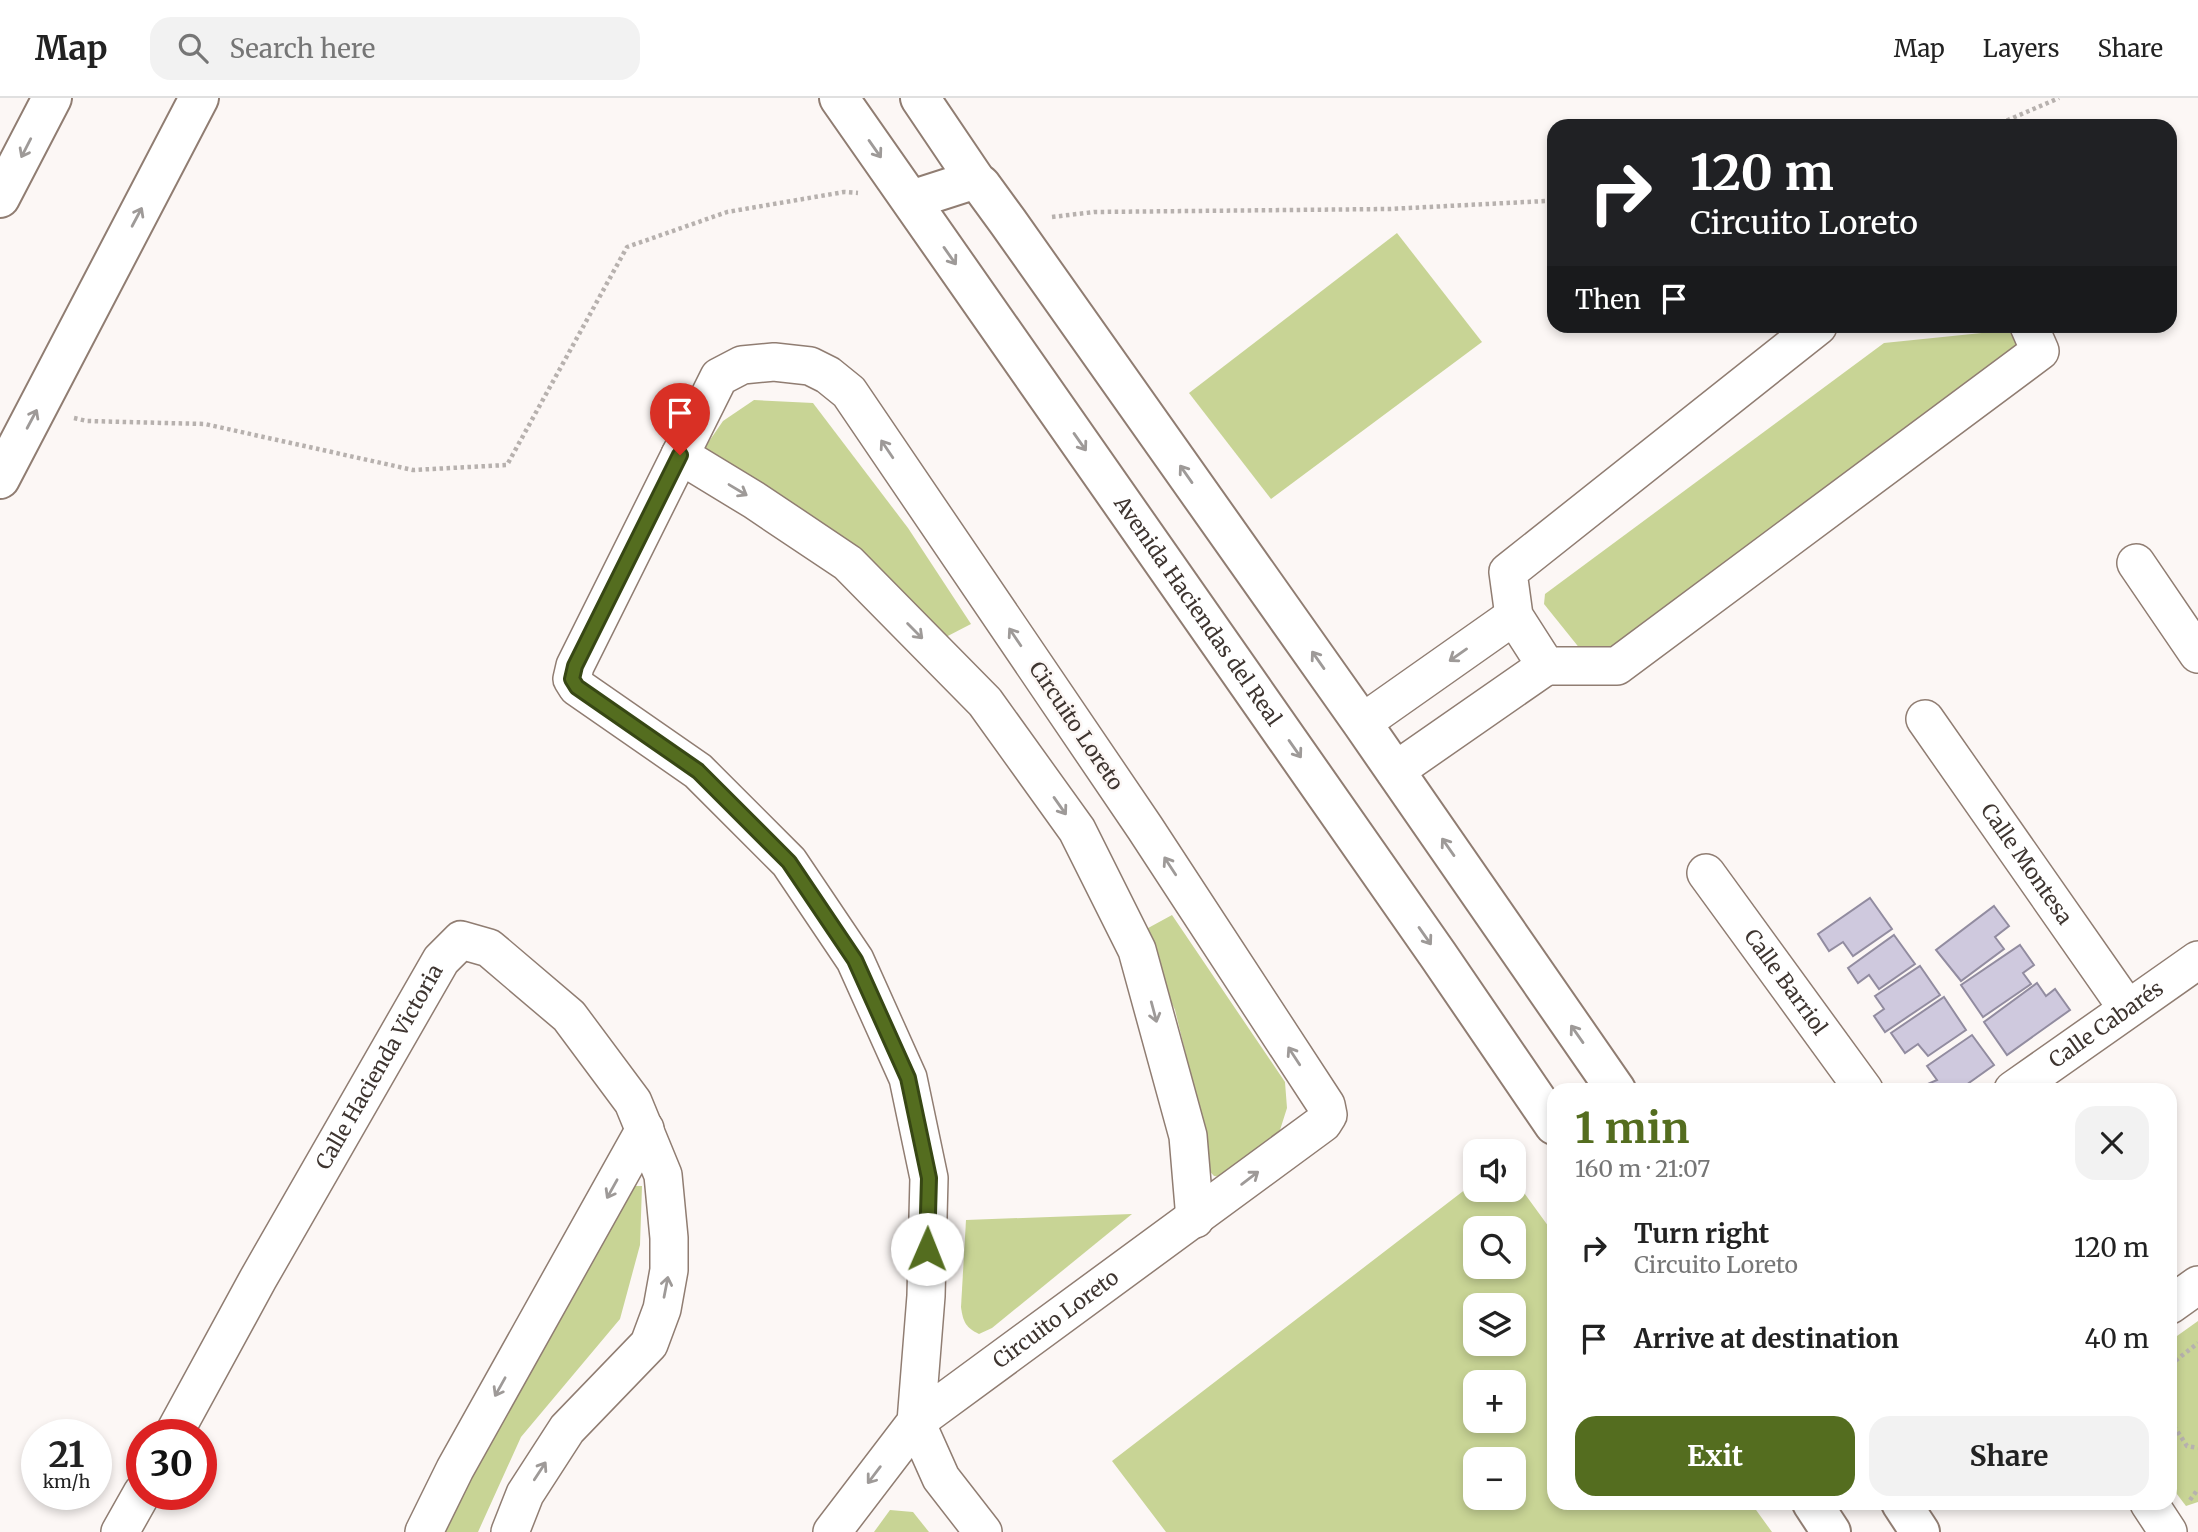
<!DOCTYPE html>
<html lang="en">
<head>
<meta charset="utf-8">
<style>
  :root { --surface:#fff; --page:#f2f2f2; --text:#222; --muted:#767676; --line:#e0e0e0; --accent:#546d1f }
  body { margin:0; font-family:Merriweather,serif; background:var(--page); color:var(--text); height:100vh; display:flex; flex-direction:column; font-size:26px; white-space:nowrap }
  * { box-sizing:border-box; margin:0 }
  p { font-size:23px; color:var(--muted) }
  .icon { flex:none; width:38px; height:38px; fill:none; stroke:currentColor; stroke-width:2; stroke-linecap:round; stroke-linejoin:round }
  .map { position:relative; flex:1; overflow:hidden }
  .details { position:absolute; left:1547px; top:985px; width:630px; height:427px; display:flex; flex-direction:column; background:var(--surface); border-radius:21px; box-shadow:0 4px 10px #0003 }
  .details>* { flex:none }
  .hud { position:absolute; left:1547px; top:21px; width:630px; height:214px; border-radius:21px; box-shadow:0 4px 10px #0003; background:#202124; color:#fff; overflow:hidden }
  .tools { position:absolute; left:1463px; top:1041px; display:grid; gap:14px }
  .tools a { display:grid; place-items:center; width:63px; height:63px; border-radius:14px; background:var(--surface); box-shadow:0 4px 10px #0003; font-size:35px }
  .speed { position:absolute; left:21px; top:1321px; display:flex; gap:14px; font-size:35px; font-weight:700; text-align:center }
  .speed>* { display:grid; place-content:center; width:91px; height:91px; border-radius:50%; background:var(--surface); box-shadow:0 4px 10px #0003; line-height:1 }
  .speed small { font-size:18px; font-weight:400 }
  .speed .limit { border:10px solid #d22; background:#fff; color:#111 }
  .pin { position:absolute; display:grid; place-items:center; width:60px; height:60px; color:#fff; margin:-72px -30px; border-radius:50% 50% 50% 0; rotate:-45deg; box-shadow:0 0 7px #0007 }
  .pin .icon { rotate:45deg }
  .me { position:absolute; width:77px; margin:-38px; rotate:1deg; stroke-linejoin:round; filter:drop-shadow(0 0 5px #0008) }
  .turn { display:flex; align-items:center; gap:24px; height:147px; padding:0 28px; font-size:32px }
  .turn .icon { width:91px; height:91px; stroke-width:2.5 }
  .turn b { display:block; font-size:49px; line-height:60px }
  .then { display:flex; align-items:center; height:66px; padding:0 28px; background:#0003; gap:14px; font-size:26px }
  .round { display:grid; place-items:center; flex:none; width:74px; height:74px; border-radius:21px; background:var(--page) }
  .head { display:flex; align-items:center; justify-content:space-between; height:119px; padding:0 28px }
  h1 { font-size:42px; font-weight:700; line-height:52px; color:var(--accent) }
  .cta { display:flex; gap:14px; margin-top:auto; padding:14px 28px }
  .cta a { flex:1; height:80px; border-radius:21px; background:var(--accent); color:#fff; font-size:28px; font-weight:700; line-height:80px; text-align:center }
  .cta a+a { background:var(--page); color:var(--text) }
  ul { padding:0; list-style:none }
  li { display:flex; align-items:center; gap:21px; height:91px; padding:0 28px }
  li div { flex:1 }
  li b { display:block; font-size:26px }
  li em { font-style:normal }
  header { display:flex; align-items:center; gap:42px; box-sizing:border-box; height:98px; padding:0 35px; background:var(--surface); border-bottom:2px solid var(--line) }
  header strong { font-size:33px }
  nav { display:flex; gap:38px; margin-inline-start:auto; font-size:24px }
  .search { width:490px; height:63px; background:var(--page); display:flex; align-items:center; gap:18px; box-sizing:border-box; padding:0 24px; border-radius:21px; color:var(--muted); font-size:26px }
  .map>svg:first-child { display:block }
  .green { fill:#c8d495; fill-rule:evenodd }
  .building { fill:#cfc9de; stroke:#928ca0; stroke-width:2 }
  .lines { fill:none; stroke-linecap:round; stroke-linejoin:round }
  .minor-casing { stroke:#907d72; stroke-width:40 }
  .secondary-casing { stroke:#907d72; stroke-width:42 }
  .path { stroke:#b7b1ae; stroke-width:4.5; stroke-dasharray:3.5 3.5; stroke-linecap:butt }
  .minor { stroke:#fff; stroke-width:37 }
  .secondary { stroke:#fff; stroke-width:38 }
  .oneway { stroke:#9e9a98 }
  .route-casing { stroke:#374714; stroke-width:18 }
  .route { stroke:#546d1f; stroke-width:12 }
  .labels { text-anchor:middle; stroke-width:5; stroke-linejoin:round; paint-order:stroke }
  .street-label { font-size:21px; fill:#3e3530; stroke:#fcf7f5 }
</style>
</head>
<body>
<header>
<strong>Map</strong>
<div class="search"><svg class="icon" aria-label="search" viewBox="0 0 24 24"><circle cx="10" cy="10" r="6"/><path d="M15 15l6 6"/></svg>Search here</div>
<nav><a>Map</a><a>Layers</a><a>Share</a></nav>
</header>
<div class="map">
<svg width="2198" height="1434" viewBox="0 0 2198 1434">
  <rect width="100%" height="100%" fill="#fcf7f5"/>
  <g class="green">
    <path d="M1397,135l85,109 -211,157 -82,-106z"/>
    <path d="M2011,232l13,20 -426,307 -13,-2 -41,-51 1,-10 339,-251z"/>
    <path d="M754,302l59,3 95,125 63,96 -29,15 -239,-189 20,-29z"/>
    <path d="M1172,817l113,167 2,26 -7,22 -52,48 -14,-2 -10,-11 -10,-77 -19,-78 -36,-77z"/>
    <path d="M1514,1081l40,55v269h197l21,29h-606l-54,-71 363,-279v8h39zM1475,1130h39v39h-39zM1475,1208h39v38h-39zM1475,1284h39v39h-39zM1475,1362h39v38h-39z"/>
    <path d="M625,1088h17l-2,59 -20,74 -99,118 -43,95h-34l9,-22z"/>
    <path d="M1132,1116l-140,114 -13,6c-13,-6 -16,-12 -18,-27l5,-87z"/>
    <path d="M2198,1223v181l-12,4 -16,-21v-144z"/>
    <path d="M890,1412l23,2 16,20h-55z"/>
  </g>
  <g class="building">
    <path d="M1870,800l22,31 -39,27 -10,-14 -14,9 -11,-17z"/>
    <path d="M1994,808l15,20 -14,11 9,12 -43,32 -25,-31z"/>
    <path d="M1894,837l21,29 -36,25 -10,-14 -11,8 -10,-15z"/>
    <path d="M2020,847l14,20 -11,8 8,11 -48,33 -22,-32z"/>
    <path d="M1920,868l20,29 -55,37 -11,-16 10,-7 -9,-13z"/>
    <path d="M2037,885l9,13 9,-7 15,21 -63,45 -23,-33z"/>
    <path d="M1944,899l22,33 -38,26 -10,-12 -13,9 -14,-20z"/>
    <path d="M1972,937l22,30 -35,25h-32l-4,-4 14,-6 -10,-14z"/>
  </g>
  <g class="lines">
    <defs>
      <g id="minor">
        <path d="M1818,228l-310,246 6,44 32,50h71l423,-315 -11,-25"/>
        <path d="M680,357l74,45 94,63 137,139 92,128 60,120 51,186 7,83"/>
        <path d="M2136,465l62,91"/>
        <path id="s1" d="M1925,621l202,289"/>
        <path d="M1362,625l152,-107"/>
        <path d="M1395,673l151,-105"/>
        <path id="s2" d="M1706,775l158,217"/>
        <path id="s3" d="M2013,992l185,-130"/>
        <path d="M2170,1207l28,-20"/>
        <path id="s4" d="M173,1337l85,-156 183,-319 20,-20 28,8 80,68 64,86 30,73 6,63v32l-7,39 -13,35 -82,85 -42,65 -15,38"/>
        <path d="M2149,1405l19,29"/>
        <path d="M120,1434l22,-39"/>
        <path d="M424,1434l31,-63 190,-340"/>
        <path id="s5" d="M832,1434l84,-110 407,-299 5,-8 -2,-10 -181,-277 -296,-436 -21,-17 -18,-9 -36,-4 -32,3 -23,12 -144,289 -3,13 5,8 121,84 91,91 66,98 53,118 21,100 -3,118 -10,126 25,56 42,54"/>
      </g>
      <g id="secondary">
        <path id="s6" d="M839,0l599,857 116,170"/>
        <path d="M920,0l56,83 5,4 27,37 354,501 254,367"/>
        <path d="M0,100l52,-100"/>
        <path d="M911,102l59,-19h6"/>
        <path d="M0,381l199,-381"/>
        <path d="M1812,1405l19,29"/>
        <path d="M1901,1405l19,29"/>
      </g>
    </defs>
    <use href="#minor" class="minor-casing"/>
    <use href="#secondary" class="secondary-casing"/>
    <g class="path">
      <path d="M1994,28l65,-28"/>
      <path d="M1052,119l42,-5 295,-3 157,-8 8,-3"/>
      <path d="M74,320l13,3 118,3 208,46 94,-5 120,-218 100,-35 117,-20 14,1"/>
      <path d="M2170,1267l28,-22"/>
      <path d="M2170,1322l17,26 11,2"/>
      <path d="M2190,1402l8,-11"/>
    </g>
    <use href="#minor" class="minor"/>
    <use href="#secondary" class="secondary"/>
  </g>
  <defs><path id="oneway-shaft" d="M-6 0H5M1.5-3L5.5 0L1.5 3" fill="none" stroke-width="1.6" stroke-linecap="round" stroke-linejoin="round" transform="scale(1.75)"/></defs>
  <g class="oneway">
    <use href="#oneway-shaft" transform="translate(26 50) rotate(117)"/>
    <use href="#oneway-shaft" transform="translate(875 51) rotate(55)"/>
    <use href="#oneway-shaft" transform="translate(137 119) rotate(-62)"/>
    <use href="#oneway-shaft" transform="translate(950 158) rotate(55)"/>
    <use href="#oneway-shaft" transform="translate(32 321) rotate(-62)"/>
    <use href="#oneway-shaft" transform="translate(1080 344) rotate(55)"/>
    <use href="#oneway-shaft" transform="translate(887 351) rotate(-124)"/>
    <use href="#oneway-shaft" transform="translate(1186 376) rotate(-125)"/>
    <use href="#oneway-shaft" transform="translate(738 392) rotate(31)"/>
    <use href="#oneway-shaft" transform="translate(915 533) rotate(45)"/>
    <use href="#oneway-shaft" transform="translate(1015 539) rotate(-124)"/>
    <use href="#oneway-shaft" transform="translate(1458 557) rotate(145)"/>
    <use href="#oneway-shaft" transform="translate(1318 562) rotate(-125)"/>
    <use href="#oneway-shaft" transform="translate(1295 651) rotate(55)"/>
    <use href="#oneway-shaft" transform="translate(1060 708) rotate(55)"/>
    <use href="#oneway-shaft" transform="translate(1448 749) rotate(-125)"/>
    <use href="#oneway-shaft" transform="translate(1170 768) rotate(-123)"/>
    <use href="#oneway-shaft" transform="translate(1425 838) rotate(55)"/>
    <use href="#oneway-shaft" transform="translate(1154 914) rotate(75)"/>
    <use href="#oneway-shaft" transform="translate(1577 936) rotate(-125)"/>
    <use href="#oneway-shaft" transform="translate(1294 958) rotate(-123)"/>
    <use href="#oneway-shaft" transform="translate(1250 1080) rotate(-37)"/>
    <use href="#oneway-shaft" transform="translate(612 1091) rotate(119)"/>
    <use href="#oneway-shaft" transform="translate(666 1189) rotate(-79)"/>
    <use href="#oneway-shaft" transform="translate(500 1289) rotate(119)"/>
    <use href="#oneway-shaft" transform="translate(540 1373) rotate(-57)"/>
    <use href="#oneway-shaft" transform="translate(874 1377) rotate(127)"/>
  </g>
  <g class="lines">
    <defs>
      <path id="route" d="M680,357l-105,211 -3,13 5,8 121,84 91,91 66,98 53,118 21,100 -2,71"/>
    </defs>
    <use href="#route" class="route-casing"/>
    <use href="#route" class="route"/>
  </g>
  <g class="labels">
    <g class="street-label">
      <text dy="7" stroke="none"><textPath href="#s6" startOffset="626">Avenida Haciendas del Real</textPath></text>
      <text transform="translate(1076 628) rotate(56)" y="7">Circuito Loreto</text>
      <text dy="7" stroke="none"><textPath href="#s1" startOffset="177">Calle Montesa</textPath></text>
      <text dy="7" stroke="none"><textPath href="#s2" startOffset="135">Calle Barriol</textPath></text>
      <text dy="7" stroke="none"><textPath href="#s3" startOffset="114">Calle Cabarés</textPath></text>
      <text dy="7" stroke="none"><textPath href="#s4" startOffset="422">Calle Hacienda Victoria</textPath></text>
      <text dy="7" stroke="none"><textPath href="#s5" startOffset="312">Circuito Loreto</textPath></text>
    </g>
  </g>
</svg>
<div class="tools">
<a><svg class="icon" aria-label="sound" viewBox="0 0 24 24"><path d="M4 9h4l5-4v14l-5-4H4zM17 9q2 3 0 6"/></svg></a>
<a><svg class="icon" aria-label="search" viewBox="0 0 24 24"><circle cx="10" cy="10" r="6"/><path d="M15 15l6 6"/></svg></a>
<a><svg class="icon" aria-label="layers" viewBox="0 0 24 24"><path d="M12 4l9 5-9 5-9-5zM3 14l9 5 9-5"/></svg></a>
<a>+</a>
<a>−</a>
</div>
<div class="speed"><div>21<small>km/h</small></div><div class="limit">30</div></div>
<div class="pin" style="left:680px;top:357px;background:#d93025"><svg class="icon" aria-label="arrive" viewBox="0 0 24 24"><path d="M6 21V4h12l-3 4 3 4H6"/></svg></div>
<svg class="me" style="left:927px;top:1151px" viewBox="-20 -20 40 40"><circle r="19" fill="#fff"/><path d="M0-13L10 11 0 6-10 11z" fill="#546d1f"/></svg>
<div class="hud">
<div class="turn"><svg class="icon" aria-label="right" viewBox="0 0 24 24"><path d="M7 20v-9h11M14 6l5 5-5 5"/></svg><div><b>120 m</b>Circuito Loreto</div></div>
<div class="then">Then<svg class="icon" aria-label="arrive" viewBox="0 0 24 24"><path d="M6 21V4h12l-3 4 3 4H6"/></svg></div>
</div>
<section class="details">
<div class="head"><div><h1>1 min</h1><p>160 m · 21:07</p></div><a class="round"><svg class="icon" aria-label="close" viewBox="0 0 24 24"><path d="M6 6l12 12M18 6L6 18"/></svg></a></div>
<ul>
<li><svg class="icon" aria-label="right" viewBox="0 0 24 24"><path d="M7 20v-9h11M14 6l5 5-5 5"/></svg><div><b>Turn right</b><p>Circuito Loreto</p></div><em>120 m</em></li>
<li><svg class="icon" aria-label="arrive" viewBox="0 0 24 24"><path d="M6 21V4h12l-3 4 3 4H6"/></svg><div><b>Arrive at destination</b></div><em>40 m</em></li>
</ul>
<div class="cta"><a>Exit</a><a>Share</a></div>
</section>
</div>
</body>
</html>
